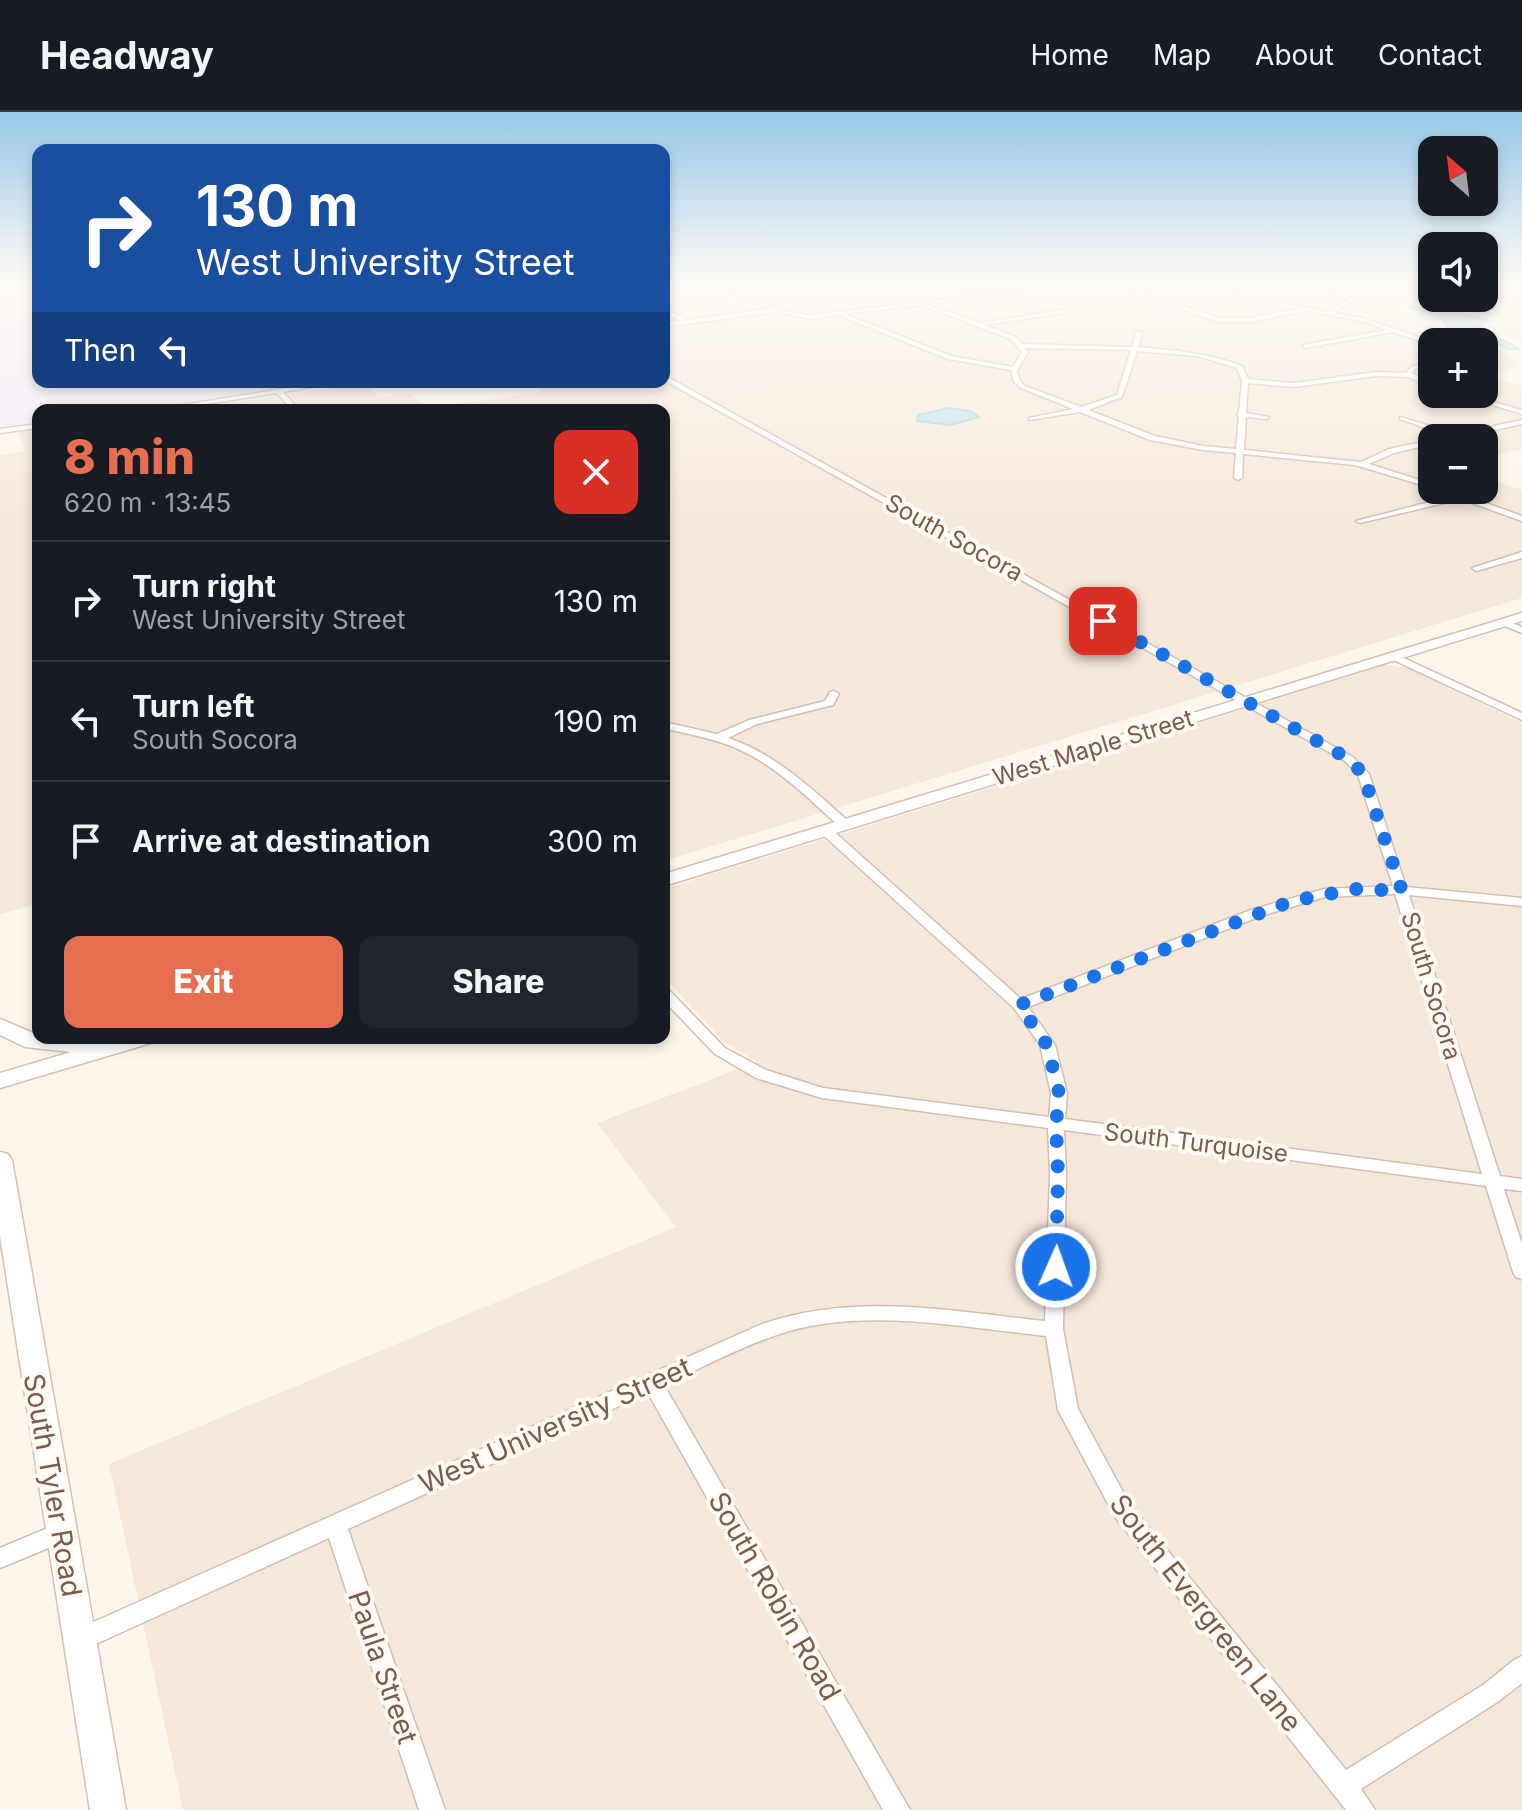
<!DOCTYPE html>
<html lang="en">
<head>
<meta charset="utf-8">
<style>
  :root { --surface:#171b24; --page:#20242c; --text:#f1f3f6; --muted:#9ea1a6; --line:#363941; --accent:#e76f51 }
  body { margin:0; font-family:Inter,sans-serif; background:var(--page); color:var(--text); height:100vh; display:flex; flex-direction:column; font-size:30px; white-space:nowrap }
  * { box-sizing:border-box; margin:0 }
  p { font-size:26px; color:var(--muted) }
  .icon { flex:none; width:44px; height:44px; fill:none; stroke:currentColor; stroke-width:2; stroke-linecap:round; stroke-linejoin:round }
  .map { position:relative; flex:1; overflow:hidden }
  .sheet { position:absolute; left:32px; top:292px; width:638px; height:640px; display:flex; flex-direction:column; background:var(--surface); border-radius:16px; box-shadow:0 4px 12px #0003 }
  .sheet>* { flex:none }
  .top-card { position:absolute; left:32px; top:32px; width:638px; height:244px; border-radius:16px; box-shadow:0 4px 12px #0003; background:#1a4fa0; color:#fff; overflow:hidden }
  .needle { width:52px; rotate:332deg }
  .controls { position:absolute; left:1418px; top:24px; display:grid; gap:16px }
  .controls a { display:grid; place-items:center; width:80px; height:80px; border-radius:16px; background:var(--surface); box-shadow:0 4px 12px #0003; font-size:40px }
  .pin { position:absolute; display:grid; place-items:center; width:68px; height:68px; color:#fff; margin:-34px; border-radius:16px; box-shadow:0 4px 12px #0006 }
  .me { position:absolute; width:88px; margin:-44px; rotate:2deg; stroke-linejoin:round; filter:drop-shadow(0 0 6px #0008) }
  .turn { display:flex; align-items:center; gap:28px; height:168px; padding:0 32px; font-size:36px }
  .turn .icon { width:104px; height:104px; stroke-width:2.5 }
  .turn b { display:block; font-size:56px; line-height:68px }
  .then { display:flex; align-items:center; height:76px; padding:0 32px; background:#0003; gap:16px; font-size:30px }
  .round { display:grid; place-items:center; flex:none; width:84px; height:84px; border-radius:16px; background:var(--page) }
  .head { display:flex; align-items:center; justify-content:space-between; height:136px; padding:0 32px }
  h1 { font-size:48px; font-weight:800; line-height:60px; color:var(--accent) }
  .cta { display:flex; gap:16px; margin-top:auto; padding:16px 32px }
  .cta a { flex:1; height:92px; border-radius:16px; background:var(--accent); color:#fff; font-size:32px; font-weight:800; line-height:92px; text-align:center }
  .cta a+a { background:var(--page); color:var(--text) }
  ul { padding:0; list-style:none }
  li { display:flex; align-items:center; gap:24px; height:120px; padding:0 32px; border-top:2px solid var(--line) }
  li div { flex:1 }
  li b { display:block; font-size:30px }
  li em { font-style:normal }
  header { display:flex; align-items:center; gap:48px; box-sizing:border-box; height:112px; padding:0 40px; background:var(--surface); border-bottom:2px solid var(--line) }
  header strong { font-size:38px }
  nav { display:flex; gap:44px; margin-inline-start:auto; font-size:28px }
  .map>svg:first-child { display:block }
  .residential { fill:#f5e8da }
  .commercial { fill:#fde8e0 }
  .education { fill:#f3e8fa }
  .green { fill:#d8ecc9 }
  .water { fill:#bfe3e8; stroke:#a5d3da; stroke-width:2 }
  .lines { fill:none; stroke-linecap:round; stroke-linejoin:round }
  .minor-casing { stroke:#d1beb0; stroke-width:3 }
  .secondary-casing { stroke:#d6c0b0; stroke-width:3 }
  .minor { fill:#fff; fill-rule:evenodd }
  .secondary { fill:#fff; fill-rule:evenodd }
  .route { stroke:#1a73e8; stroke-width:14; stroke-dasharray:0 25.2 }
  .labels { text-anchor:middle; stroke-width:8; stroke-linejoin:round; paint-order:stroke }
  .street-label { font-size:24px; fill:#7a5c4d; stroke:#fffaf3 }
  .near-street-label { font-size:28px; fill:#7a5c4d; stroke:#fffaf3 }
</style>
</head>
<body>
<header>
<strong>Headway</strong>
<nav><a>Home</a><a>Map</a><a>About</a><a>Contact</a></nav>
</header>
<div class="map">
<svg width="1522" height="1698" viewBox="0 0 1522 1698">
  <rect width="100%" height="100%" fill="#fdf6ec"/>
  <g class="residential">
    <path d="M664,170h35l69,31 35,9 292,-40h337v7l-15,5 -21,20 86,28h-50v52h52v-51l30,15 4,10 -33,8 37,9v64l-38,9v-20h-52v52h52v-13l38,13v108l-858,263v-451h-488l189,-26 15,13 29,-4 20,15 113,-16 -14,-10h136z"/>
    <path d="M1522,170v61l-32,-15 25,-5 -79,-21 5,-4h43v-10z"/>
    <path d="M38,317v475l-38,10v-459l25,-4 -7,-20z"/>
    <path d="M1386,553l23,3 113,55v1087h-1339l-74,-346 567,-237 -79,-104 160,-61 -35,-22 -58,-63v-88z"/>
  </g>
  <path class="commercial" d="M0,170h38v30l-38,4z"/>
  <g class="education">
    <path d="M714,170h168l52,19 -117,15 -34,-5z"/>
    <path d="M38,200v70h289l-190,28h-99v14l-38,5v-113z"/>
  </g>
  <path class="green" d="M882,170h189l-137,19z"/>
  <g class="water">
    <path d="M1425,192l63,17 -10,5 41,23h-11l-28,-13 -31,-8 -10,-12 -27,-8z"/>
    <path d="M949,296l21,3 9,6 -28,8 -34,-4 1,-6z"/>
  </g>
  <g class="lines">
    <defs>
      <g id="minor">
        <path d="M707,170h6l68,29 30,4 276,-33 -160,22 53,19 87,-14 2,3 -84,13 30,12 7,7 110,3 4,-14 3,-2 3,2 -4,14c36,3 70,6 104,19l6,13 46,4 82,-11 30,1 5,-6 21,-6v4l-17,4 -3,4 20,11v5l-23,-12 -33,-1 -82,11 -46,-4 -2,30 23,4 -3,2 -20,-2 -2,33 117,12 28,-13 43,-9v4l-38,9 -25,11 63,20v4l-77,-23 -112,-11 -1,24 -4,2 -4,-2 2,-25 -33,-3 -53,-10 -70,-28 -51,8v-2l44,-9 -52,-21 -7,-6 -3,-12 -63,-11 -105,-42 2,-3 -34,5 -36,-7 -111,15v-4l17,-2 -17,-8v-4l24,11 81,-11zM921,193l90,34 11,13 -9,15 -62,-11 -106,-42zM1025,236l106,2 -14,45 -36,12 -56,-21 -5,-5 -3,-10 11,-19zM1137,239l60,5 40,12 5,13 -3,31 -2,2 2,2 -3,33 -33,-3 -48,-10 -67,-26 34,-13z"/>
        <path d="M1179,170h22l87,22 40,8 21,-13 -52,-17h8l51,17 -22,14 28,5 72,24h-2v3l-39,-13 -88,16 -2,-3 84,-15 -28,-10 -55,-9 -54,11h-31l-90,-30zM1179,174h22l95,23 -46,9h-31l-80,-26z"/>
        <path d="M1522,173v4l-37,6 37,8v4l-38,-9v-7z"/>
        <path d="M38,180v4l-38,5v-4z"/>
        <path d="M664,263l689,382 16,17 37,113 116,11v8l-113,-11 91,281 22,3v12l-18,-2 18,55v35l-6,-2 -3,-5 -27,-86 -422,-56 2,44 -3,155 15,80 51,94 217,267 137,-85 31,-25 8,-4v27l-23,18 -138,88 14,21h-29l-231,-293 -57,-107 -12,-74c-88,-9 -190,-31 -275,1 -37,13 -72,32 -107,48l246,425h-27l-235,-417 -300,136 97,281h-26l-90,-272 -242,110 -8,3 -8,-3 -3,-8 3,-8 691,-308c94,-32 187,-13 283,-3l5,-147 -2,-46 -226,-30 -66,-20 -41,-24 -51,-53v-12l5,1 56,58 41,22 57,18 226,29 2,-24 -11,-48 -26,-37 -192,-174 -2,-3 2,-3h8l191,171 230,-89 73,-21 69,-3 -35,-111 -13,-14 -681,-381zM1395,782l87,280 -417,-55 2,-26 -12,-48 -27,-38 233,-91 64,-19z"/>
        <path d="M326,270h16l-59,10 16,18h-7l-15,-17 -110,17h-16z"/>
        <path d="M1456,282h10l56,16v4z"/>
        <path d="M1400,305l57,17 65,-14v4l-64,14h-14l4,-2 -48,-17z"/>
        <path d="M38,312v4l-38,5v-4z"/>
        <path d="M1439,378h11l72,26v5l-61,-22 -101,24 -4,-2 97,-25z"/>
        <path d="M1522,440v6l-46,13 -4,-3z"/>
        <path d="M1503,507l19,8v6l-22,-9 -2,-2z"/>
        <path d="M1393,541l129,60v7l-133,-62v-4z"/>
        <path d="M834,579l5,3 -6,11 -76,19 -29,14c48,16 84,51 121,84l2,3 -6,4 -4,-1c-34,-31 -67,-65 -110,-82 -22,-9 -45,-12 -67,-18v-6l53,12 32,-14 76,-19 5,-9z"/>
        <path d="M62,1410l8,3 3,7 -3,7 -70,29v-20z"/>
      </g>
      <g id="secondary">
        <path d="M1522,501v8l-858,265v-12z"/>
        <path d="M0,907l38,16v3l65,5 16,-5h35l-3,5 -151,45v-15l71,-21 -46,-5 -25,-12z"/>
        <path d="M0,1040l8,2 4,6 114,650h-36l-90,-574z"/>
      </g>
    </defs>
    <use href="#minor" class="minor-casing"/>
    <use href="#secondary" class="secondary-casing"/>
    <use href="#minor" class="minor"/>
    <use href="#secondary" class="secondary"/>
  </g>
  <linearGradient id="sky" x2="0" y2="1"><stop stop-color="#97c7e8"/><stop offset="0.42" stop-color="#fefbf6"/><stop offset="1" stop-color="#fefbf6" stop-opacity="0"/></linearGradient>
  <rect width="1522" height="408" fill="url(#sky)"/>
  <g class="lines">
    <path class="route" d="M1056,1155l2,-93 -2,-49 3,-32 -12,-48 -28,-40 273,-104 64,-12 46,2 -39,-117 -14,-15 -246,-138"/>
  </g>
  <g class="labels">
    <g class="street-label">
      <text transform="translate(954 426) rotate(29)" y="8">South Socora</text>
      <text transform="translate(1093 636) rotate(-17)" y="8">West Maple Street</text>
      <text transform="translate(1431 874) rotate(73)" y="8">South Socora</text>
      <text transform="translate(1196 1031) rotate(7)" y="8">South Turquoise</text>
    </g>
    <g class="near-street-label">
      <text transform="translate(555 1313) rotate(-24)" y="10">West University Street</text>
      <text transform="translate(53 1373) rotate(80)" y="10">South Tyler Road</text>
      <text transform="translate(775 1484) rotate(60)" y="10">South Robin Road</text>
      <text transform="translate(1206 1501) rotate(52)" y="10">South Evergreen Lane</text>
      <text transform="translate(383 1555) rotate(71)" y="10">Paula Street</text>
    </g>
  </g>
</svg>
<div class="controls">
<a><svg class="needle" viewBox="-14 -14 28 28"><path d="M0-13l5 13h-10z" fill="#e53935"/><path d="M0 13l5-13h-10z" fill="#9ea1a6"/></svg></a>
<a><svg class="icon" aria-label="sound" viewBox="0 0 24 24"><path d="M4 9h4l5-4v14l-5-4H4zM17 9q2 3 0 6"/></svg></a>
<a>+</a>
<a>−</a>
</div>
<div class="pin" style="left:1103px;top:509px;background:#d93025"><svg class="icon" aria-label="arrive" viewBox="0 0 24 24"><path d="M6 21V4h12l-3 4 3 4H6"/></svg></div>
<svg class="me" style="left:1056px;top:1155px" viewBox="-20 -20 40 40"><circle r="17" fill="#1a73e8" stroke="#fff" stroke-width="3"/><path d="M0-11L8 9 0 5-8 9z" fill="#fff"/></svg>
<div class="top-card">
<div class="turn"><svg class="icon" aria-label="right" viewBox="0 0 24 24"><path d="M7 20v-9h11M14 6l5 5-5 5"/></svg><div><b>130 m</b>West University Street</div></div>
<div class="then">Then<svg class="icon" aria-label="left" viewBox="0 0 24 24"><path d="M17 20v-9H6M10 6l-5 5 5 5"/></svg></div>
</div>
<section class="sheet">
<div class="head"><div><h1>8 min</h1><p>620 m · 13:45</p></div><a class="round" style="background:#d93025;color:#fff"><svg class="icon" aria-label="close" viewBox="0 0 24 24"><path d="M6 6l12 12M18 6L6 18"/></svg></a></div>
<ul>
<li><svg class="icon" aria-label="right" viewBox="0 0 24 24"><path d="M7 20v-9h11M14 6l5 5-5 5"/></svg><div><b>Turn right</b><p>West University Street</p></div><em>130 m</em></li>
<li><svg class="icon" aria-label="left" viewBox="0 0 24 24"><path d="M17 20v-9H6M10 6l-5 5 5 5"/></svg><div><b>Turn left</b><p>South Socora</p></div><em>190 m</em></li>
<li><svg class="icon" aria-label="arrive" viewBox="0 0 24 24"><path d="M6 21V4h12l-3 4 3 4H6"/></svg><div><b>Arrive at destination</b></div><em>300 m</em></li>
</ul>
<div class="cta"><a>Exit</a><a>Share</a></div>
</section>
</div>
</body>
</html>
